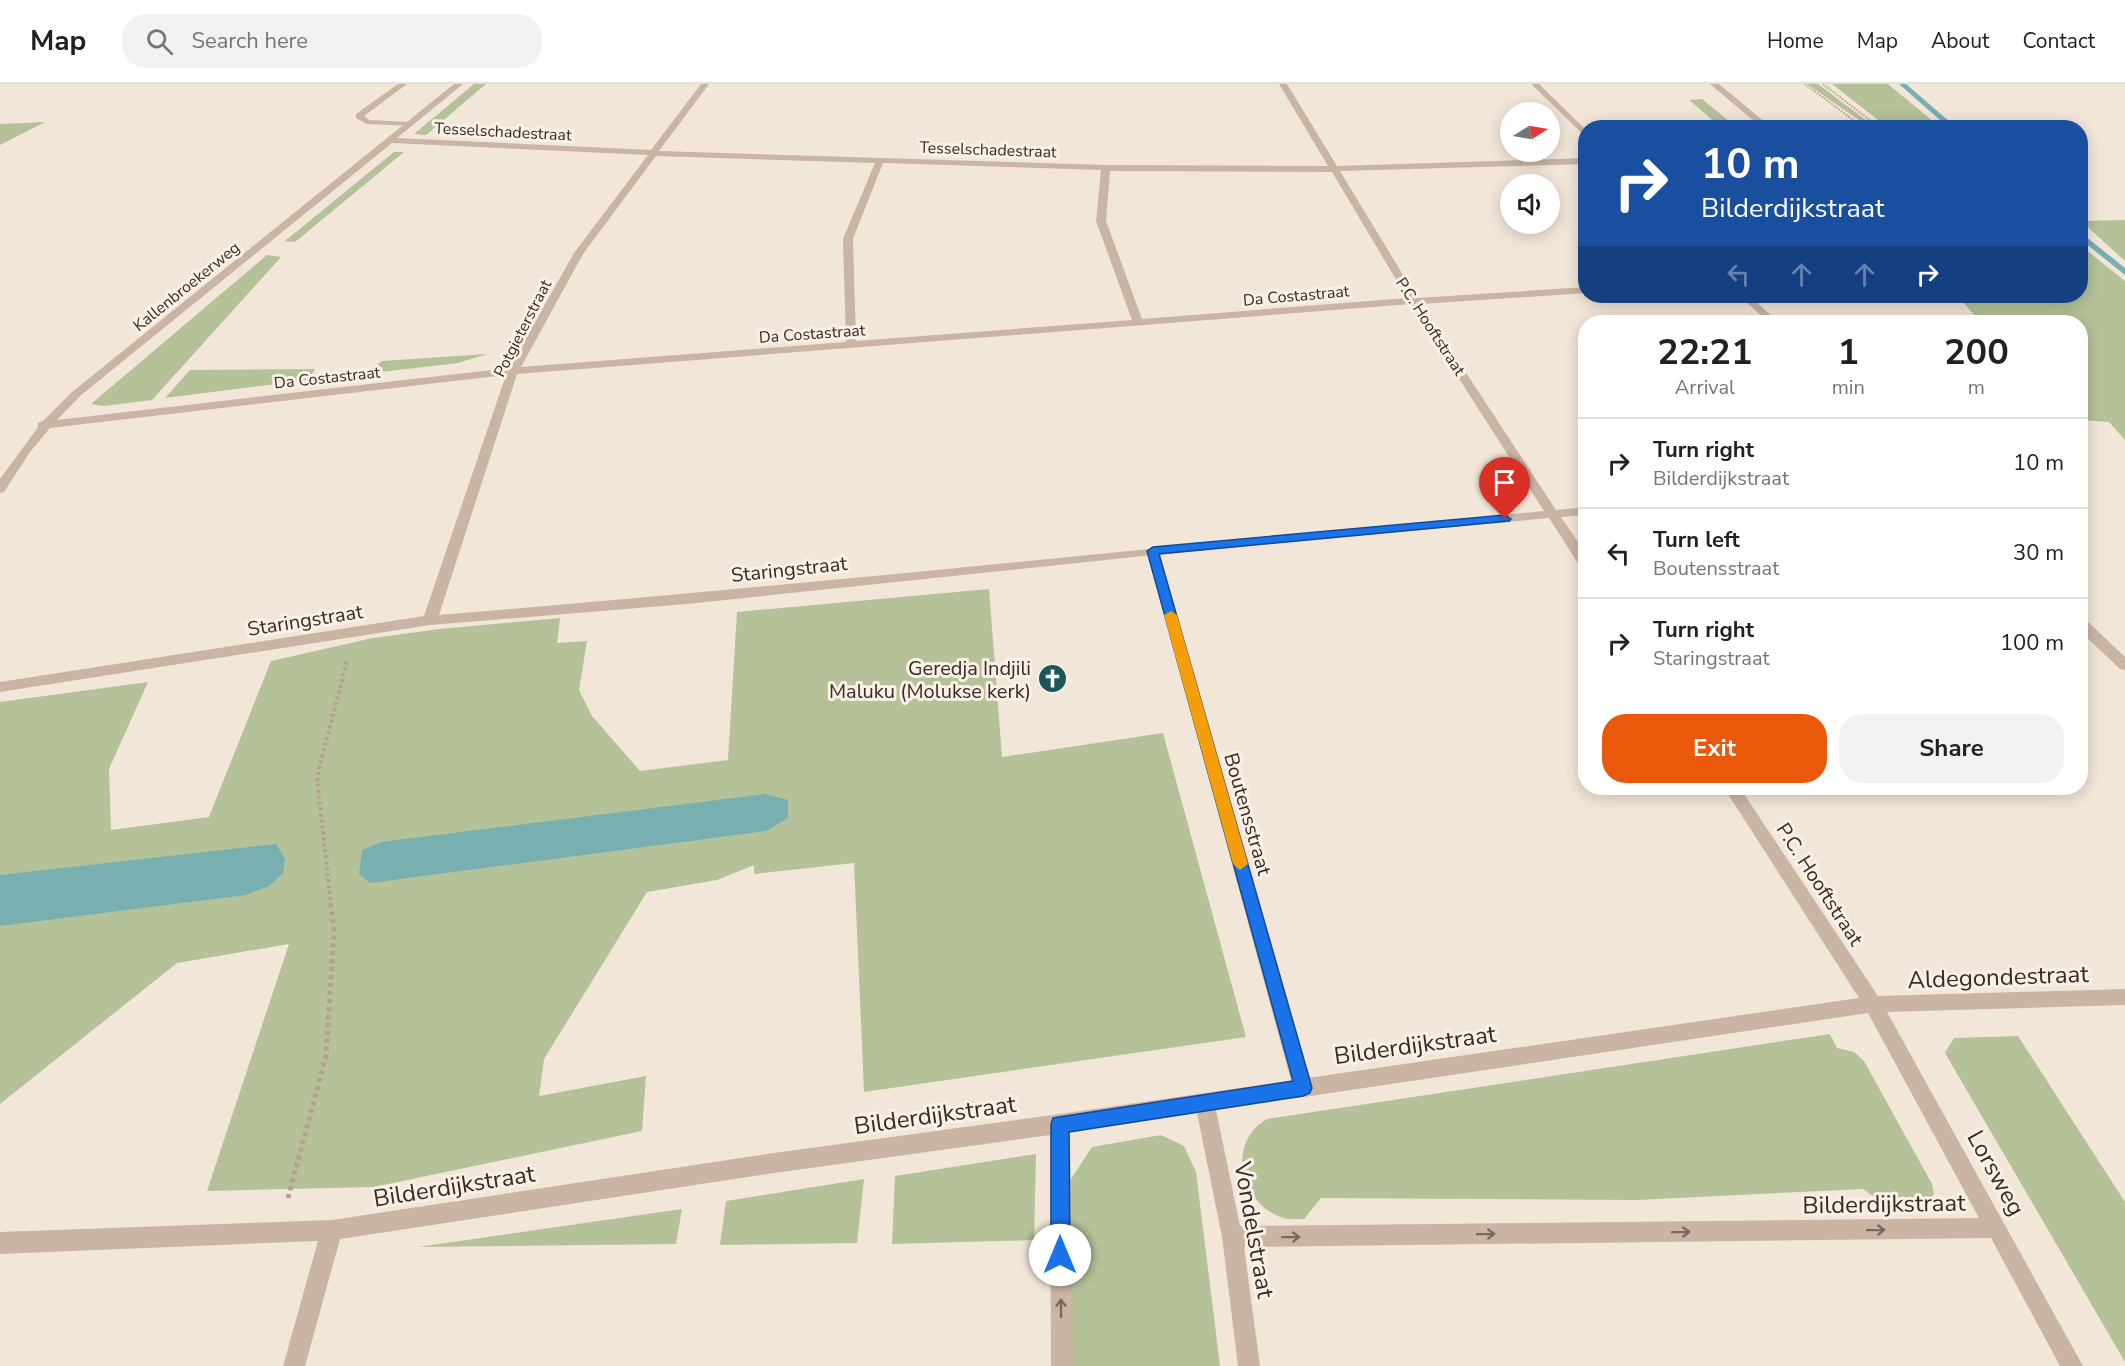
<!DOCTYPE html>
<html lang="en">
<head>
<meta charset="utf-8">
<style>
  :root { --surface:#fff; --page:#f2f2f2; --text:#202124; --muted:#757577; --line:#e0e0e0; --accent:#ea580c }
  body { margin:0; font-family:"Nunito Sans",sans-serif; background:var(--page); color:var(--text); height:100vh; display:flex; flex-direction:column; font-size:22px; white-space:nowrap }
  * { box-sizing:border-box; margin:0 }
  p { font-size:20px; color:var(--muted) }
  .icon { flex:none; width:33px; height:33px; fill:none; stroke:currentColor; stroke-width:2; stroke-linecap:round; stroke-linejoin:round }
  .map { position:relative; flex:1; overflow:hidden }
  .panel { position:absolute; left:1578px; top:231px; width:510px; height:480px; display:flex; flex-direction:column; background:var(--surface); border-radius:24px; box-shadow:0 3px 15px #0003 }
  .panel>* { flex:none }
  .top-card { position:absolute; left:1578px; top:36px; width:510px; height:183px; border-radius:24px; box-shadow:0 3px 15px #0003; background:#1a4fa0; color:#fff; overflow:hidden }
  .needle { width:39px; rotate:79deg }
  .controls { position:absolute; left:1500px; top:18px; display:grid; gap:12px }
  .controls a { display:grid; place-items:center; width:60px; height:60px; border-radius:50%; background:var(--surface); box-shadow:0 3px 15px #0003; font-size:30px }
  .pin { position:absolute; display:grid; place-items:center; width:51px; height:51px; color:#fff; margin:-62px -26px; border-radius:50% 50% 50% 0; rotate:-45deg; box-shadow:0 0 6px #0007 }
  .pin .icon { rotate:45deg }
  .me { position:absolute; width:66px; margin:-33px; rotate:0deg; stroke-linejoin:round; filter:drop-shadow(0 0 4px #0008) }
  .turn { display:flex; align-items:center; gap:21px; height:126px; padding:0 24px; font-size:27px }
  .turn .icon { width:78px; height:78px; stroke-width:2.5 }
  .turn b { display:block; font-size:42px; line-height:51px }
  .lanes { display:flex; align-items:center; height:57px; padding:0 24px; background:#0003; justify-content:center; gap:30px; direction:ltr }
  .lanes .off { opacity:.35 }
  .eta { display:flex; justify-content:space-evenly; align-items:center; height:102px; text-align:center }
  .eta b { font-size:36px; font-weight:700; line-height:42px }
  .cta { display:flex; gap:12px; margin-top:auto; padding:12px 24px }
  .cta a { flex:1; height:69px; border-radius:24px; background:var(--accent); color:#fff; font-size:24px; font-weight:700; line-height:69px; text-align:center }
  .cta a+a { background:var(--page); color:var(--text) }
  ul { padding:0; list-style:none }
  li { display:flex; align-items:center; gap:18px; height:90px; padding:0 24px; border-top:2px solid var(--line) }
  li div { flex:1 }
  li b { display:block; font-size:22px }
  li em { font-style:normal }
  header { display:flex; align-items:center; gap:36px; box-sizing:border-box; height:84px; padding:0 30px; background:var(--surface); border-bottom:2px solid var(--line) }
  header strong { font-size:28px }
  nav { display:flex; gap:33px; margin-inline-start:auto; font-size:21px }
  .search { width:420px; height:54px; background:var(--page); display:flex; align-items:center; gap:15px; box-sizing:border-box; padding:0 21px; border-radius:24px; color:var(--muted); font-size:22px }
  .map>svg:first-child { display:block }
  .green { fill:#b5c199 }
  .water { fill:#78afb0 }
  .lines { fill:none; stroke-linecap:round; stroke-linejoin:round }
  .stream { fill:#78afb0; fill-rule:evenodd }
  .path-far2 { stroke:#b69f8f; stroke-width:2; stroke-dasharray:1.5 1.5; stroke-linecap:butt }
  .path-far1 { stroke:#b69f8f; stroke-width:4; stroke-dasharray:3 3; stroke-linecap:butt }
  .path { stroke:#b69f8f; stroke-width:5; stroke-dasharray:4 4; stroke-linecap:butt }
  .lane { fill:#cab5a5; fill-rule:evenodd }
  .street { fill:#cab5a5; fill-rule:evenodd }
  .oneway { stroke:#796960 }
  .route { fill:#1a73e8; stroke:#114b97; stroke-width:1.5 }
  .slow { fill:#f59e0b }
  .labels { text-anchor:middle; stroke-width:6; stroke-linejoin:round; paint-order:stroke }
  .far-street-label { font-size:16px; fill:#362b27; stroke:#faf0e6 }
  .street-label { font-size:20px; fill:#362b27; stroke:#faf0e6 }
  .poi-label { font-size:20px; fill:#362b27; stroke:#faf0e6; text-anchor:end }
  .near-street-label { font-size:24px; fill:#362b27; stroke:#faf0e6 }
</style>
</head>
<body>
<header>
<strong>Map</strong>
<div class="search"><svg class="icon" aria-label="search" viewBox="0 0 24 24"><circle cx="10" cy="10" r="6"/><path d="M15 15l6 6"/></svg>Search here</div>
<nav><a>Home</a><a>Map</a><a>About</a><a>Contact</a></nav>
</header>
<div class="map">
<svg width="2125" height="1282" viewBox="0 0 2125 1282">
  <rect width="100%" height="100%" fill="#f2e6d9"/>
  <g class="green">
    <path d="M474,0h12l-60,51 -12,-1z"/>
    <path d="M1807,0h11l57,43h-6z"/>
    <path d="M1832,0h56l52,43h-53z"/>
    <path d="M1702,15l33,27 19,1h-103l66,-3 -28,-24z"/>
    <path d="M45,38l-45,23v-21z"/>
    <path d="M394,68h10l-109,90 -10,-1z"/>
    <path d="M2125,136v41l-44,-40z"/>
    <path d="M2081,162l44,35v159l-16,-18 -28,-2 -1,-98h-100l-22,-26 63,2 59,-2z"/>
    <path d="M267,171l14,2 -129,143 -48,6 -13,-2z"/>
    <path d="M487,270l-29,9 -94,11 18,-13z"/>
    <path d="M315,285l-7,11 -143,18 25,-28z"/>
    <path d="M989,505l13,168 161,-24 83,304 -382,55 -10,-229 -100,11v-9l-37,15 -70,12 -103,167 -5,37 107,-20 -4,55 -268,56 -167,4 82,-247 -112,19 -177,141v-402l148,-20 -39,87 2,61 98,-13 62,-156 102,-23 66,-9 121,-11 -3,25 30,-2 -8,49 13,26 48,55 88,-11 9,-148z"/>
    <path d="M1830,950l7,14 17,4 10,9 68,123 2,10 -6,11 -38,3 -27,-19 -227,11 -315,-2 -17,21c-8,0 -17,1 -24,-2 -41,-17 -53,-75 -13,-98z"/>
    <path d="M2018,952l107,166v160l-180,-309 9,-15z"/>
    <path d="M1161,1051l23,11 12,26 24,194h-148l-3,-184 23,-35z"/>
    <path d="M1036,1070l-2,86 -142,4 3,-68z"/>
    <path d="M864,1095l-7,64 -137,2 6,-44z"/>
    <path d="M682,1125l-6,35 -258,3z"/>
  </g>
  <g class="water">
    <path d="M765,710l23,6v18l-22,13 -396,52 -11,-9 3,-24 19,-8z"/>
    <path d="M276,760l9,15 -2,14 -14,13 -23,9 -246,31v-51z"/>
  </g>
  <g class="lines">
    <g class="stream">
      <path d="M1899,0h7l51,44h-8z"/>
      <path d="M2080,148l45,36v7l-45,-36z"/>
    </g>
    <g class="path-far2">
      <path d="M1805,0l59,44"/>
      <path d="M1823,0l57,44"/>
      <path d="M1838,44l24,-2"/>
    </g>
    <path class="path-far1" d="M331,822l-14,-129 30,-116"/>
    <path class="path" d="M288,1114l38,-142 8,-126 -3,-25"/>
    <g class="lane">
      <path d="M398,0h9l-43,32 5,4 41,2h3v4l-46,-2 -11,-6v-4z"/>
      <path d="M1153,463l6,4 154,537 -3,6 -7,3 -7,-3 -3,-6 -146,-537z"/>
    </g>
    <g class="street">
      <path d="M454,0h9l-66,54 254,12 50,-66h8l-50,67 447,14 222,1 -49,-82h8l50,82 249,-8v6l-246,7 77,127 169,-11v6l-165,11 135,206 30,-3v8l-25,2 25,37v15l-5,-1 -32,-50 -396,37 -466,49 -257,21 -430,67v-10l424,-66 82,-241 -456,53 -20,24 -26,40 -4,1v-14l38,-52v-4l5,-2 29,-29zM392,59l256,12 -74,98 -65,115 -452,52 23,-24zM656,72l219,7 -32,76 3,103 -325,25 62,-113zM883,79l218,7 -5,51 36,99 -276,21 -3,-102zM1110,87l222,1 75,126 -265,21 -36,-98zM1411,220l133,207c-368,34 -736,74 -1105,104l78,-241z"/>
      <path d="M1531,0h8l47,46v7z"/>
      <path d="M1710,0h9l53,44h-10z"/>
      <path d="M1740,212h10l28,26h-10z"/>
      <path d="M2080,533l5,2 40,38v13l-5,-1 -40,-38z"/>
      <path d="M1724,704h16l138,208 247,-7v16l-238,7 196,354h-23l-69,-128 -747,9 16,119h-22l-16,-129 -25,-124 -127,19 3,234h-22l-1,-231 -276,38 -434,66 -35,127h-22l35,-125 -318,13v-22l332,-12 442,-67 286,-39 799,-116zM1868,929l111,205 -739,8 -24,-116z"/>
    </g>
  </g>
  <defs><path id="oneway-shaft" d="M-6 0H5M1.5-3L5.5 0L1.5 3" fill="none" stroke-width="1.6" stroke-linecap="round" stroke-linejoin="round" transform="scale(1.5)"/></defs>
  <g class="oneway">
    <use href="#oneway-shaft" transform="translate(1876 1146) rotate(-1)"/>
    <use href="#oneway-shaft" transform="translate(1681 1148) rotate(-1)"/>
    <use href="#oneway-shaft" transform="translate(1486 1150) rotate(-1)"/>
    <use href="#oneway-shaft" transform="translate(1291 1153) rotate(-1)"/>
    <use href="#oneway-shaft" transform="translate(1061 1224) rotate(-91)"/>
  </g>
  <path class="route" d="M1505,431l6,4 -2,2 -350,33 153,534 -2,5 -7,3 -234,36 1,123 -3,7 -7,3 -7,-3 -2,-7v-131l2,-6 240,-37 -146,-530 6,-4z"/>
  <path class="slow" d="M1171,527l6,4 71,249 -8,6 -7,-6 -69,-249z"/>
  <defs>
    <symbol id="church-disc" viewBox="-11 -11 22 22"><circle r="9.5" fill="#1b5658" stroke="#faf0e6"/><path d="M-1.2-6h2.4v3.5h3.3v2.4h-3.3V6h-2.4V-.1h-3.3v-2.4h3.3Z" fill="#fff"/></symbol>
  </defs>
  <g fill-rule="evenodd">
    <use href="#church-disc" x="1036" y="578" width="33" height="33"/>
  </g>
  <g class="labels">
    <g class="far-street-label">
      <text transform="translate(503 47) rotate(3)" y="6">Tesselschadestraat</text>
      <text transform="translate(988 65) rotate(2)" y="6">Tesselschadestraat</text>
      <text transform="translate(186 202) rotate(-39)" y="6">Kallenbroekerweg</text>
      <text transform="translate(1296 211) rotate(-5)" y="6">Da Costastraat</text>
      <text transform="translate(1431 242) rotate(57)" y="6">P.C. Hooftstraat</text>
      <text transform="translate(522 244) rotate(-63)" y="6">Potgieterstraat</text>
      <text transform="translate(812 249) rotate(-4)" y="6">Da Costastraat</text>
      <text transform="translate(327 293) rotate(-6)" y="6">Da Costastraat</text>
    </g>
    <g class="street-label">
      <text transform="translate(789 485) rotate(-6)" y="7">Staringstraat</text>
      <text transform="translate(305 536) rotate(-9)" y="7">Staringstraat</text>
      <text transform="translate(1248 730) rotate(74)" y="7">Boutensstraat</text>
      <text transform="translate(1820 800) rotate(57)" y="7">P.C. Hooftstraat</text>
    </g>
    <g class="poi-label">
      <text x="1031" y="591">Geredja Indjili<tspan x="1031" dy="23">Maluku (Molukse kerk)</tspan></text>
    </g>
    <g class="near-street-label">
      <text transform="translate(1998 893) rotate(-2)" y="8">Aldegondestraat</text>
      <text transform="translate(1415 961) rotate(-8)" y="8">Bilderdijkstraat</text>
      <text transform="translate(935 1031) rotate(-8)" y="8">Bilderdijkstraat</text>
      <text transform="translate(1996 1089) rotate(61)" y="8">Lorsweg</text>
      <text transform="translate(454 1102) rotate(-9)" y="8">Bilderdijkstraat</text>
      <text transform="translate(1884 1120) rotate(-1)" y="8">Bilderdijkstraat</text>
      <text transform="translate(1254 1146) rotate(80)" y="8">Vondelstraat</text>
    </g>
  </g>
</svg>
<div class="controls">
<a><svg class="needle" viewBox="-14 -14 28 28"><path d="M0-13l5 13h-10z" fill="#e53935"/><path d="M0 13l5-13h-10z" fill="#757577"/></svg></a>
<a><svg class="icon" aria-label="sound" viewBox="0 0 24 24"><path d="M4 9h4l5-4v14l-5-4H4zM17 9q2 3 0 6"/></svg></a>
</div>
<div class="pin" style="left:1505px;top:435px;background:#d93025"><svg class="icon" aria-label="arrive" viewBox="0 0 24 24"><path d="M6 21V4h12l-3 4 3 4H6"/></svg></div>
<svg class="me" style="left:1060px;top:1171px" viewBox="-20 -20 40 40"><circle r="19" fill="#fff"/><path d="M0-13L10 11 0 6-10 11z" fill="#1a73e8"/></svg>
<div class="top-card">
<div class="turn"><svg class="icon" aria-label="right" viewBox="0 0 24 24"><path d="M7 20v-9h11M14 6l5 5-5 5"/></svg><div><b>10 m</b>Bilderdijkstraat</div></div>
<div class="lanes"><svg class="icon off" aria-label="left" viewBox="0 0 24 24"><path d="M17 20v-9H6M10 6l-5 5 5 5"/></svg><svg class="icon off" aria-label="ahead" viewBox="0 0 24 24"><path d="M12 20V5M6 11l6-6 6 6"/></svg><svg class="icon off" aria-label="ahead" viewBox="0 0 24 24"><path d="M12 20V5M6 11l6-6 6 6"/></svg><svg class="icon" aria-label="right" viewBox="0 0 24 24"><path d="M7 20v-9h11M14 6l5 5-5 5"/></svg></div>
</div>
<section class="panel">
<div class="eta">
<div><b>22:21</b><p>Arrival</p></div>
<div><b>1</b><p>min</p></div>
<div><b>200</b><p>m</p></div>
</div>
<ul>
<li><svg class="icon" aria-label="right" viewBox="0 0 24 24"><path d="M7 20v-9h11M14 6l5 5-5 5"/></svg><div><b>Turn right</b><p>Bilderdijkstraat</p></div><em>10 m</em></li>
<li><svg class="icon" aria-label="left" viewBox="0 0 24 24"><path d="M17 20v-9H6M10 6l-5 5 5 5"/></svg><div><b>Turn left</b><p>Boutensstraat</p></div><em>30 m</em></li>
<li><svg class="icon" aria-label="right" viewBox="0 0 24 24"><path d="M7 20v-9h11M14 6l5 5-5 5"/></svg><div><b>Turn right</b><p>Staringstraat</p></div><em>100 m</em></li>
</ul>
<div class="cta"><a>Exit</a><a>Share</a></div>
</section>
</div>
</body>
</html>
